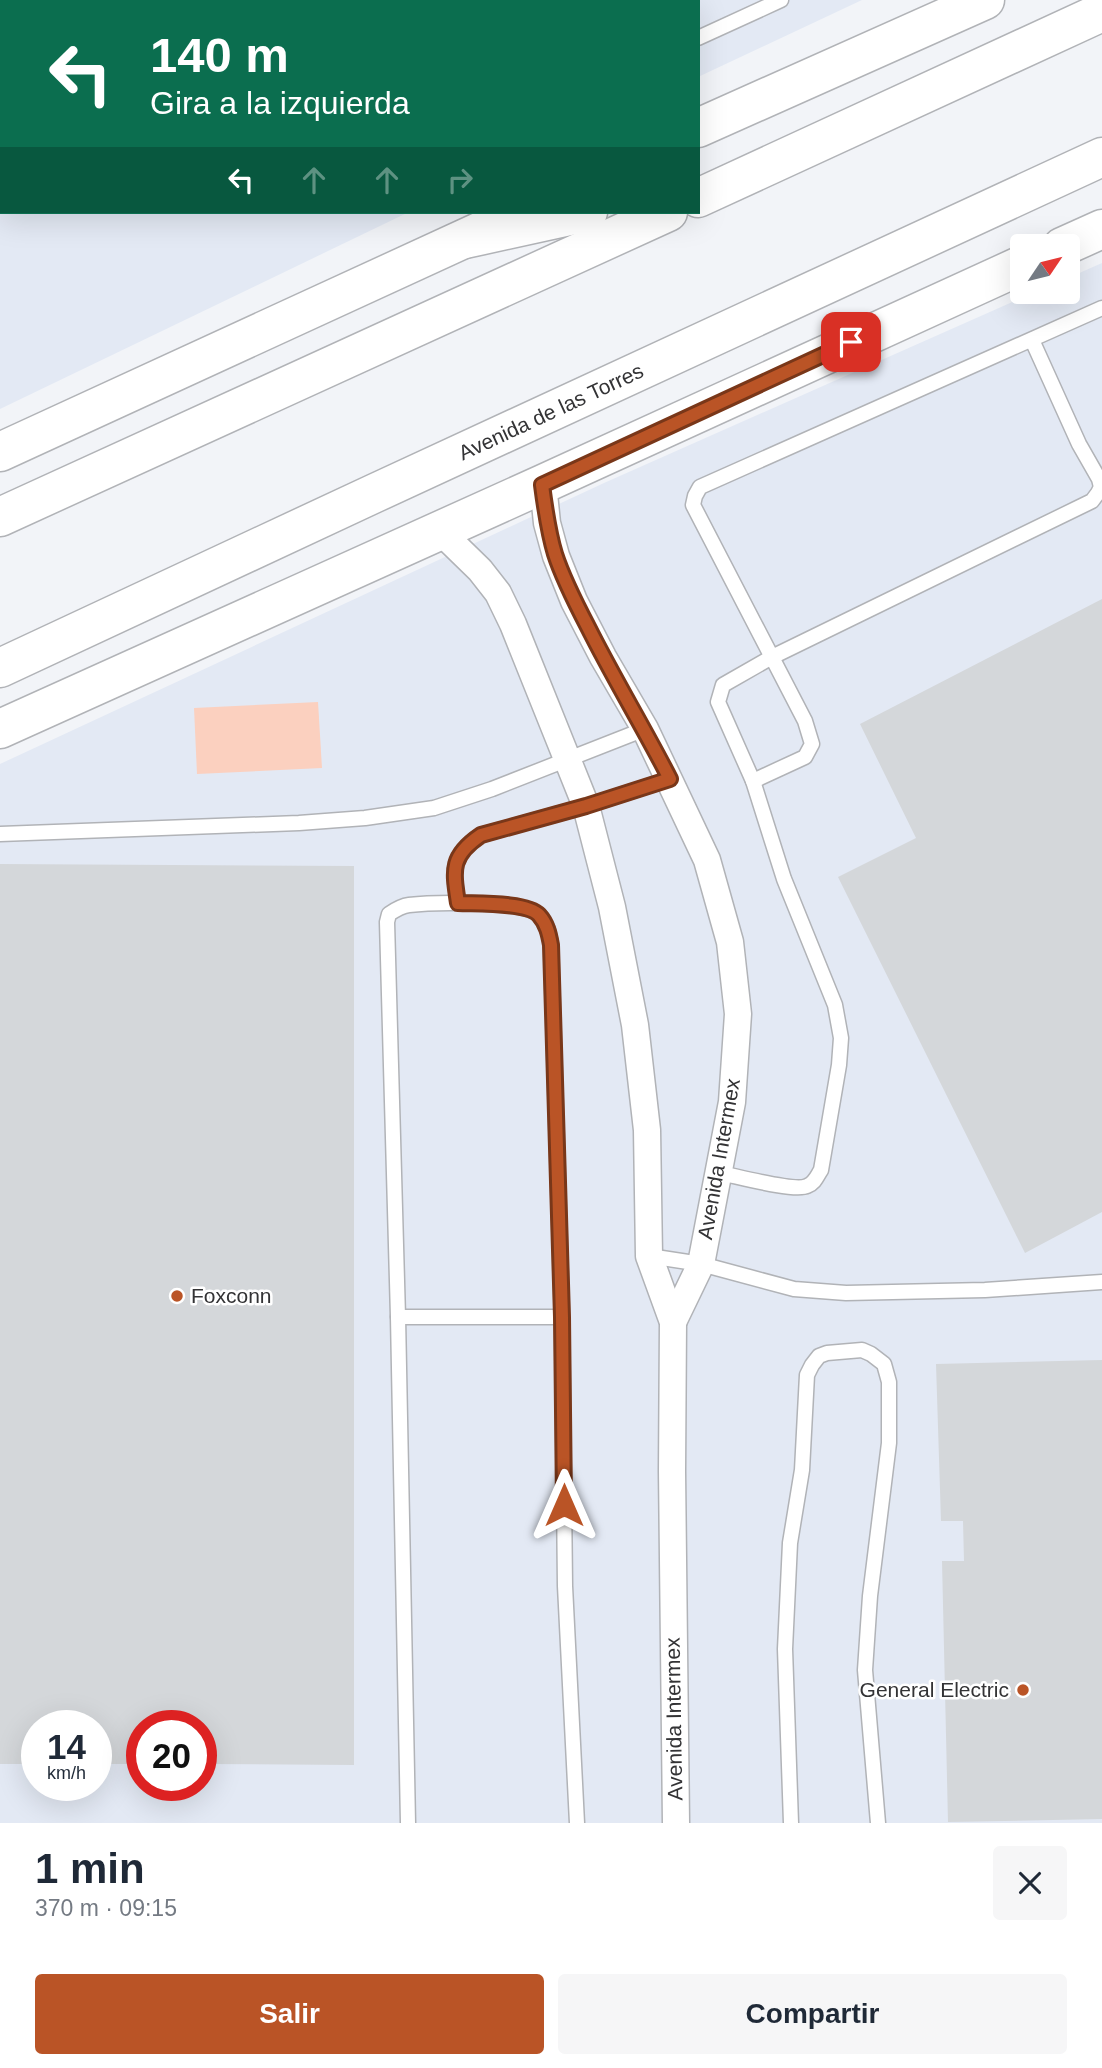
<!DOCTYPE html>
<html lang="es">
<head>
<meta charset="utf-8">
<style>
  :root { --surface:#fff; --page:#f6f6f7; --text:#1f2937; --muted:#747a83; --accent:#ba5426 }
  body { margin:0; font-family:Arial,sans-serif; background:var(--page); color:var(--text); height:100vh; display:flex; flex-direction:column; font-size:26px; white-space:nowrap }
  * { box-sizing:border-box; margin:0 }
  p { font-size:23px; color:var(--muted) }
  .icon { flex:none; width:38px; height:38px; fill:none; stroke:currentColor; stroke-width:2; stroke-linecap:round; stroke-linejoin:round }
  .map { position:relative; height:1823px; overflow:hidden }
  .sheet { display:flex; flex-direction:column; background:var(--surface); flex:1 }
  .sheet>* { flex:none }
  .hud { position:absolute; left:0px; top:0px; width:700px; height:214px; box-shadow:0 7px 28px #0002; background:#0b6e4f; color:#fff; overflow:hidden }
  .needle { width:46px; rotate:55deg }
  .fabs { position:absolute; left:1010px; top:234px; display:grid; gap:14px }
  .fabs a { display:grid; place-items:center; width:70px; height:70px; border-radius:7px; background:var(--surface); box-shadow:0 7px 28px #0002; font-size:35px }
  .speed { position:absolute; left:21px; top:1710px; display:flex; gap:14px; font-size:35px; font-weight:700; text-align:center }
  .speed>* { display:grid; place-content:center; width:91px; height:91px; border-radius:50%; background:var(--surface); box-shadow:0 7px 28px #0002; line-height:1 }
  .speed small { font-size:18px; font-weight:400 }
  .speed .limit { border:10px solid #d22; background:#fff; color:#111 }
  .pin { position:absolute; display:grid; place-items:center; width:60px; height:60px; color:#fff; margin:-30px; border-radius:14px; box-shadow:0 4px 10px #0006 }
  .me { position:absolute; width:77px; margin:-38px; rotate:0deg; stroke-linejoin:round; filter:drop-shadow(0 0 5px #0008) }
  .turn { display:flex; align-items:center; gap:24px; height:147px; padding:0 35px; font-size:32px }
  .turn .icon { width:91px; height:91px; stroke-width:2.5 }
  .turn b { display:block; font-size:49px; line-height:60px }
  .lanes { display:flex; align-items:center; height:66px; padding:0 35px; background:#0003; justify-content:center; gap:35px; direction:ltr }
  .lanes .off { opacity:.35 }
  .round { display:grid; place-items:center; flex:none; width:74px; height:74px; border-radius:7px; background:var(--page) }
  .head { display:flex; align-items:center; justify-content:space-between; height:119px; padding:0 35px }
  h1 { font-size:42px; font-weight:600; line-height:52px }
  .action { display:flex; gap:14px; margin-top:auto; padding:14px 35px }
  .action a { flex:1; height:80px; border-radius:7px; background:var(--accent); color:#fff; font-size:28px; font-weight:600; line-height:80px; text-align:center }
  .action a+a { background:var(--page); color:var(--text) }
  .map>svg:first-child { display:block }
  .built { fill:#e3e9f4; fill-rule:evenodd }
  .grass { fill:#fbd0bf }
  .building { fill:#d4d7da }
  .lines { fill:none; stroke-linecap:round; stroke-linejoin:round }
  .lane-casing { stroke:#b1b3b7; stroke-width:17 }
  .street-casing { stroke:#b1b3b7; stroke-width:29 }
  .primary-casing { stroke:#b1b3b7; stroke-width:41 }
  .highway-casing { stroke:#b1b3b7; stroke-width:41 }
  .lane { stroke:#fff; stroke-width:14 }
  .street { stroke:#fff; stroke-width:26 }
  .primary { stroke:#fff; stroke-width:38 }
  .highway { stroke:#fff; stroke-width:38 }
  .route-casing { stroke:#793719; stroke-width:18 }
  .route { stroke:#ba5426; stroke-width:12 }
  .poi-dot { fill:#ba5426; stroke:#fff; stroke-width:2.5 }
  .labels { text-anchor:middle; stroke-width:5; stroke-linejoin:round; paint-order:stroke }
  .street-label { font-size:21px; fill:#333335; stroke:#fff }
  .poi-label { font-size:21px; fill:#333335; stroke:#fff; text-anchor:start }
</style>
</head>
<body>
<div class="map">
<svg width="1102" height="1823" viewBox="0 0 1102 1823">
  <rect width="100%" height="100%" fill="#f2f4f8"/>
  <g class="built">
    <path d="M0,0h862l-164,77v-75h-696v210h407l-409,197z"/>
    <path d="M1102,263v1560h-1102v-1059l604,-281 431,-191h33v-14zM37,1726h59v59h-59zM142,1726h59v59h-59z"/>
  </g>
  <path class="grass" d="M318,702l4,66 -125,6 -3,-66z"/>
  <g class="building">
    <path d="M1102,599v613l-77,41 -187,-376 78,-39 -56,-114z"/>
    <path d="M0,864l354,2v899l-153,-1v-38h-59v38h-46v-38h-59v38h-37z"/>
    <path d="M1102,1360v459l-154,3 -6,-261h22l-1,-40h-22l-5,-157z"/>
  </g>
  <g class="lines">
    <defs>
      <g id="lane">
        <path d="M596,0l1,2"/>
        <path d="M698,38l83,-38"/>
        <path d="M753,781l52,-24 7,-13 -7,-23 -112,-216 2,-9 5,-9 402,-179"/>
        <path d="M0,834l299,-11 66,-5 69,-10 58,-19 153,-60"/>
        <path d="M458,903c-5,-33 -8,-47 23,-68l105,-29 84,-27"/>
        <path d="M720,1173c16,3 75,19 87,13 8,-3 10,-10 14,-16l18,-105 2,-27 -6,-33 -51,-126 -31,-98 -35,-79 5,-17 49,-28 320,-156 6,-8 3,-6 -2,-8 -20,-35 -47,-104"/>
        <path d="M649,1256l52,8 93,25 52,4 139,-3 117,-8"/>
        <path d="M398,1317h164"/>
        <path d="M408,1823l-10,-506 -11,-395 2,-8c6,-4 12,-8 20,-9 23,-3 107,-4 126,7 12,6 14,22 16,33l11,372 3,269 12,237"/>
        <path d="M791,1823l-6,-174 5,-106 12,-73 5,-95 5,-10 7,-9 8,-3 35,-3 9,4 13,10 5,18v61l-19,153 -5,74 13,153"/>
      </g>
      <g id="street">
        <path d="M543,484l4,39 9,33 18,45 29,56 42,72 62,131 23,82 8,72 -6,88 -31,162 -28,58"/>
        <path d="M440,531l40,39 18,23 15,31 73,182 26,101 23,118 12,105 2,126 24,66 -1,149 4,352"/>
      </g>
      <g id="primary">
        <path d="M698,128l287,-128"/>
        <path d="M1062,247l40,-18"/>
        <path d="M0,452l494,-227"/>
        <path d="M0,729l543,-245 479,-219"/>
      </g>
      <g id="highway">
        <path d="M698,198l404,-186"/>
        <path d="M465,239l123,-27"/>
        <path d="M0,517l668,-305"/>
        <path d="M0,668l373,-174 729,-337"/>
      </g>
    </defs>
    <use href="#lane" class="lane-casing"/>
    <use href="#street" class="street-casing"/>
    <use href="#primary" class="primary-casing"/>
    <use href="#highway" class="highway-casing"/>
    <use href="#lane" class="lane"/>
    <use href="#street" class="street"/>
    <use href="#primary" class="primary"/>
    <use href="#highway" class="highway"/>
  </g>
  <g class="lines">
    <defs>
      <path id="route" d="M564,1505l-2,-188 -11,-372c-2,-11 -4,-21 -12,-30 -12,-13 -63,-11 -81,-12 -5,-33 -8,-47 23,-68l105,-29 84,-27c-26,-51 -56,-100 -82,-152 -12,-23 -25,-48 -33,-73 -7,-23 -10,-46 -13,-69l309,-143"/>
    </defs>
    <use href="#route" class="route-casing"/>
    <use href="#route" class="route"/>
  </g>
  <g class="poi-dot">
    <circle cx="177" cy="1296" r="7"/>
    <circle cx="1023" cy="1690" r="7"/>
  </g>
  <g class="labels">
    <g class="street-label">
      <text transform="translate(551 412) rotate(-25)" y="7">Avenida de las Torres</text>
      <text transform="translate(719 1159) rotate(-80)" y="7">Avenida Intermex</text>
      <text transform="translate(674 1719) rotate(-91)" y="7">Avenida Intermex</text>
    </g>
    <g class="poi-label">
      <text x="191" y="1303">Foxconn</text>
      <text x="1009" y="1697" text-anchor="end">General Electric</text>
    </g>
  </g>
</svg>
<div class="fabs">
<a><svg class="needle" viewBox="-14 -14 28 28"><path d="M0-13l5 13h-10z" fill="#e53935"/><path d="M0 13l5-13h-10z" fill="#747a83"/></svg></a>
</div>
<div class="speed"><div>14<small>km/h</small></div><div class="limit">20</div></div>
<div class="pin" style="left:851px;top:342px;background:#d93025"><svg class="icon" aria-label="arrive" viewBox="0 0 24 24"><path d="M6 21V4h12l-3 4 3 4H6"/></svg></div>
<svg class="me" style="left:564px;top:1505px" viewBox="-20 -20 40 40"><path d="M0-17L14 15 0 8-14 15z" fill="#ba5426" stroke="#fff" stroke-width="4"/></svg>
<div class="hud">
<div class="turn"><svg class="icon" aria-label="left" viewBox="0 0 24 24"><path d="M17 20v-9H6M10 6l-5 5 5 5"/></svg><div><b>140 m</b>Gira a la izquierda</div></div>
<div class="lanes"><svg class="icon" aria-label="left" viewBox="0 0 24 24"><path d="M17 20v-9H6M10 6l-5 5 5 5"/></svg><svg class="icon off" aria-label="ahead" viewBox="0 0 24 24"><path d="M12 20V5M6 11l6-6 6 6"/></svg><svg class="icon off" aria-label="ahead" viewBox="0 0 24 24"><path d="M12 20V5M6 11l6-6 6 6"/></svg><svg class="icon off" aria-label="right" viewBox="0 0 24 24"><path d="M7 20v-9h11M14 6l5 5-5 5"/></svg></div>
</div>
</div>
<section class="sheet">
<div class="head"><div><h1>1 min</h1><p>370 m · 09:15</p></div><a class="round"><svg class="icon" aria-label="close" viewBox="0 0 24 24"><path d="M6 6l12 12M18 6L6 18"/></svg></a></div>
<div class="action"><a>Salir</a><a>Compartir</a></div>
</section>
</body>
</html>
